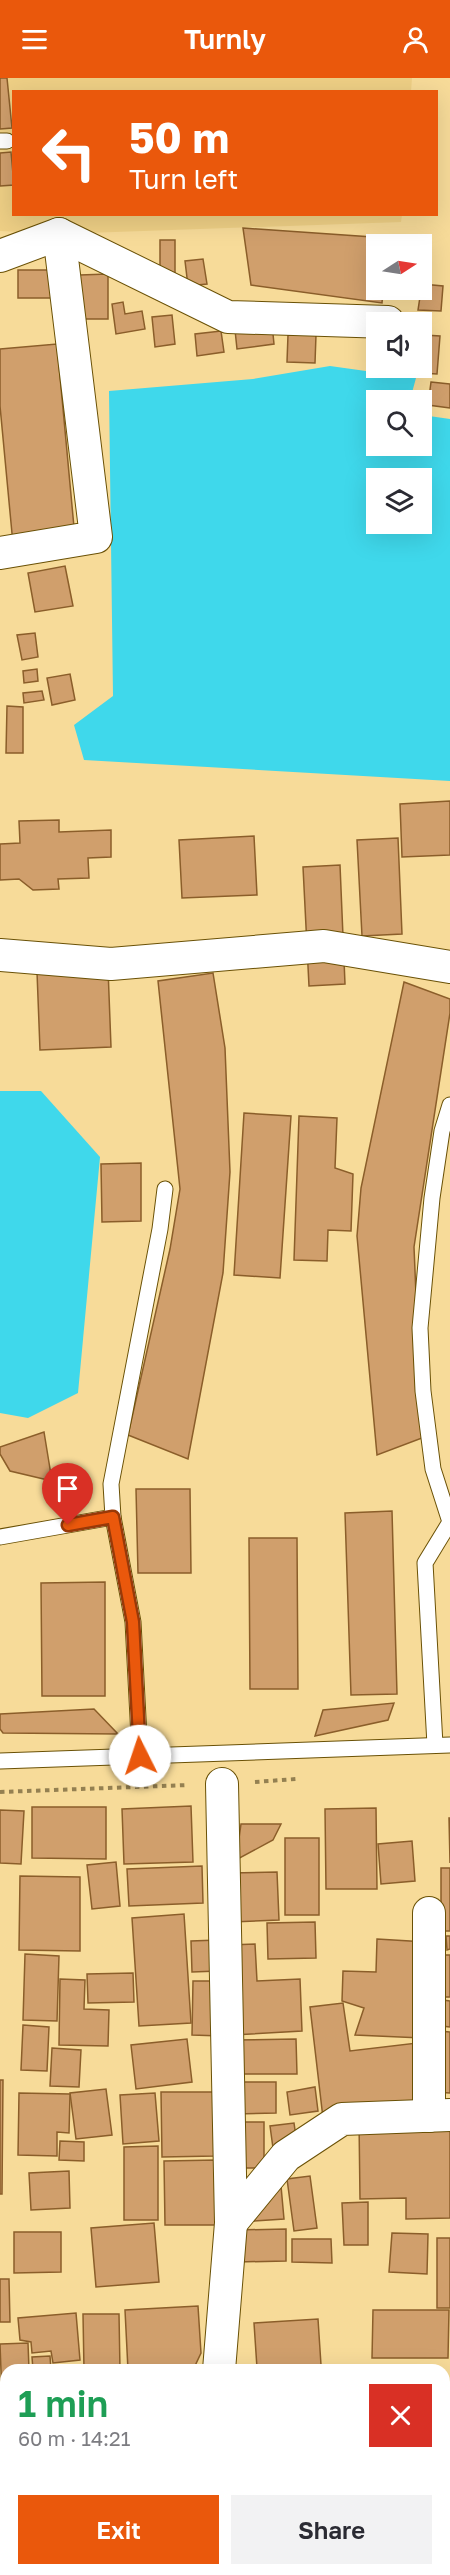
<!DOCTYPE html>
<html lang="en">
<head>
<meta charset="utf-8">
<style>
  :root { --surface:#fff; --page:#f2f2f3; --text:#2b2b33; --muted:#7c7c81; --accent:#ea580c }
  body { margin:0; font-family:"Golos Text",sans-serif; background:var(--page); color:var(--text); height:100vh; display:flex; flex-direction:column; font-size:22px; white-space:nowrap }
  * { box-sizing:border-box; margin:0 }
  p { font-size:20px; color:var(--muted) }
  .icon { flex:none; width:33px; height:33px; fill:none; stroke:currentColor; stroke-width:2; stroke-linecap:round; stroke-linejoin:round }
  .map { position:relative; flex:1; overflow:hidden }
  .sheet { position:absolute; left:0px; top:2286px; width:450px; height:212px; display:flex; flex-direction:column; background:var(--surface); border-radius:18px 18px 0 0; box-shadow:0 6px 24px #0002 }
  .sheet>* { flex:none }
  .top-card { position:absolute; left:12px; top:12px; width:426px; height:126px; border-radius:0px; box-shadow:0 6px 24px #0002; background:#ea580c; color:#fff; overflow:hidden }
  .needle { width:39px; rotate:78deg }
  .buttons { position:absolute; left:366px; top:156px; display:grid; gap:12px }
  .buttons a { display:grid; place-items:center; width:66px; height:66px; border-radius:0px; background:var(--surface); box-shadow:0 6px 24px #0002; font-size:30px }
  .pin { position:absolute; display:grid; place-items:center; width:51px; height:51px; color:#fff; margin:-62px -26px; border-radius:50% 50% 50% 0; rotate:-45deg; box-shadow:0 0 6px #0007 }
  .pin .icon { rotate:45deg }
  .me { position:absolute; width:66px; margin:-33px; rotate:356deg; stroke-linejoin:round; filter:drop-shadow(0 0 4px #0008) }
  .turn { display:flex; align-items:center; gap:21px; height:126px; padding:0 18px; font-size:27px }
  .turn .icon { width:78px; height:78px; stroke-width:2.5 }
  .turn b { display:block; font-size:42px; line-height:51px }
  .round { display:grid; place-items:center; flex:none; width:63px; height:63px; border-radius:0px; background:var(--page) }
  .overview { display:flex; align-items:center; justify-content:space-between; height:102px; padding:0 18px }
  h1 { font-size:36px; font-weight:600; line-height:45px; color:#1e9e55 }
  .action { display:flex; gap:12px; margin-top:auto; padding:12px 18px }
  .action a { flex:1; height:69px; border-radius:0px; background:var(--accent); color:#fff; font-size:24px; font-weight:600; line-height:69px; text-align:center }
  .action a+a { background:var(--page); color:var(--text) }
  header { display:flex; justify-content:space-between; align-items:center; height:78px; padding:0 18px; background:var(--accent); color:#fff; font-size:27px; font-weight:600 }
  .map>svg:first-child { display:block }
  .built { fill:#eecf85 }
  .water { fill:#3fd8eb; fill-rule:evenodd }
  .building { fill:#d09f6c; stroke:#8b5e2a; stroke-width:1.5 }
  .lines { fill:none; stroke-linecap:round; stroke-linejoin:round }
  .service-casing { stroke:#6a5106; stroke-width:17 }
  .minor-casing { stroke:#6a5106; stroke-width:34 }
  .path { stroke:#948051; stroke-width:4; stroke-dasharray:4.5 4.5; stroke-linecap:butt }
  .service { stroke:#fff; stroke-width:15 }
  .minor { stroke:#fff; stroke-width:32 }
  .route-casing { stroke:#983908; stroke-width:15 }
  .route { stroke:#ea580c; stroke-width:10 }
</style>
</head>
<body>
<header><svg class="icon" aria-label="menu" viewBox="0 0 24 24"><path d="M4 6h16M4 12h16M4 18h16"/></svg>Turnly<svg class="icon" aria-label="person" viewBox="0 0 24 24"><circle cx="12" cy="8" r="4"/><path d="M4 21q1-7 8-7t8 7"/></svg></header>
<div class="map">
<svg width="450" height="2497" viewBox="0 0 450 2497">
  <rect width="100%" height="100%" fill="#f7db99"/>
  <path class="built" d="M0,0h412l-1,14h-397v122l388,1 -1,7 -342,12 -59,-3z"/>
  <g class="water">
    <path d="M330,288l86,12 -6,22h-34v46h46v-31l28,4v362l-366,-21 -10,-35 39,-29 -4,-305 144,-12zM376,400h46v46h-46z"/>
    <path d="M0,1013h41l59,66 -22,236 -50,25 -28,-5z"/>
  </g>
  <g class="building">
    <path d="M0,0h7l5,50 -12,1z"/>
    <path d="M11,74l3,33 -14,1v-33z"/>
    <path d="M243,150l144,10v6h-11v46h7l-1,13 -131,-18z"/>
    <rect x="160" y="162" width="15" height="34"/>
    <path d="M203,181l4,25 -19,2 -3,-25z"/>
    <rect x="18" y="192" width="34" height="28"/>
    <path d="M108,196v45h-28v-44z"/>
    <path d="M422,206l21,2 -2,25 -23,-1z"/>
    <path d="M123,224l2,12 17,-3 3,18 -29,5 -4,-30z"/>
    <path d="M172,237l3,29 -20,3 -3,-30z"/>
    <path d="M272,246l2,20 -37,5 -2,-19z"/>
    <path d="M221,253l3,21 -27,4 -2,-22z"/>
    <path d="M288,257h28l-1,28 -28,-1z"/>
    <path d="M424,257l16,1 -3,38 -16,-1z"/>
    <path d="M370,261l6,1v15l-8,-1z"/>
    <path d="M57,266l18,194 -62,6 -13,-138v-57z"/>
    <path d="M431,304l19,2v24l-22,-3z"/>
    <path d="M65,488l8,40 -38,6 -7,-39z"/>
    <path d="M35,555l3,24 -16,3 -5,-25z"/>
    <path d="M37,591l1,12 -14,2 -1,-12z"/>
    <path d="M70,596l5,26 -23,5 -5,-27z"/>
    <path d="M42,613l2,9 -20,3 -1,-10z"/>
    <path d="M7,628l16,1v46h-17z"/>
    <path d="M450,723v54l-48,2 -2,-53z"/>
    <path d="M59,742v12l52,-2v27l-23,1 1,20 -31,1 1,10 -26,1 -14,-11 -19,1v-36l20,-1 -1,-22z"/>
    <path d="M254,758l3,59 -75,3 -3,-58z"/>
    <path d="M398,760l4,96 -40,2 -5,-96z"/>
    <path d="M340,787l5,119 -36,2 -6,-119z"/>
    <path d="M108,890l3,79 -71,3 -3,-78z"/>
    <path d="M213,895l12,75 5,124 -7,101 -35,186 -60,-24 42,-186 10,-60 -22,-208z"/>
    <path d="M404,904l46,17v14l-36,234 8,191 -45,17 -20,-219 4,-48z"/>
    <path d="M244,1035l47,3 -11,162 -46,-3z"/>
    <path d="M299,1038l38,2 -2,50 18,6 -2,57 -23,-1 -1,31 -33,-1z"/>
    <path d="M141,1085v58l-39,1 -1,-58z"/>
    <path d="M44,1354l8,49 -42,-10 -10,-17v-7z"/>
    <path d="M136,1411h54l1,84h-53z"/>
    <path d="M392,1433l5,183 -46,1 -6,-182z"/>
    <path d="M249,1460h48l1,151h-48z"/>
    <path d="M105,1504v114h-63l-1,-113z"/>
    <path d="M394,1625l-6,17 -73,16 8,-26z"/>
    <path d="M94,1631l24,25 -115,-1 -3,-4v-15z"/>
    <path d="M191,1728l2,56 -69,2 -2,-55z"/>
    <path d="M32,1729h74v52l-74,-1z"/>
    <path d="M376,1730l1,81h-51l-1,-80z"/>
    <path d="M0,1732l24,1 -3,53 -21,-1z"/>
    <path d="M449,1740h1v45z"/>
    <path d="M241,1746h40l-8,16 -37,20z"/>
    <rect x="285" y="1760" width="34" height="77"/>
    <path d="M412,1763l3,40 -34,3 -3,-40z"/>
    <path d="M116,1784l4,44 -28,3 -5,-44z"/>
    <path d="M202,1788l1,37 -74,3 -2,-37z"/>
    <rect x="441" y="1790" width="9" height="63"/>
    <path d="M277,1794l2,48 -47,2 -1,-49z"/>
    <path d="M20,1798l60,1v74l-61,-1z"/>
    <path d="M184,1836l7,109 -52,3 -7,-108z"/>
    <path d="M315,1844l1,36 -48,1 -1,-36z"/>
    <path d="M446,1858h4v13l-3,1z"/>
    <path d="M377,1861l49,3 -4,96 -67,-3 9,-27 -22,-7 1,-30 33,1z"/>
    <path d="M218,1862v31l-26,1 -1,-31z"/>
    <path d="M255,1866l2,37 43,-2 2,52 -69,4 -4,-90z"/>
    <path d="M25,1876l34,2 -2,65 -34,-1z"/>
    <path d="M443,1877h7v42h-5z"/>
    <path d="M133,1895l1,29 -46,1 -1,-29z"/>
    <path d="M60,1901l25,1 -1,29 25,1 -1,36 -49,-1z"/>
    <path d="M193,1903h28v55l-29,-1z"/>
    <path d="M436,1921l14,2v26l-17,-2z"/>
    <path d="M343,1925l7,48 67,-8 9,63 -103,12 -13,-111z"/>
    <path d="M23,1947l26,2 -2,44 -26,-1z"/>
    <path d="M439,1953l11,1v61l-15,-1z"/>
    <path d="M187,1961l5,43 -56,7 -5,-44z"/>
    <path d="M296,1961l1,35h-63l-1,-34z"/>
    <path d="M52,1970l29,2 -2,37 -29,-1z"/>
    <path d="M0,2002h3l-1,114h-2z"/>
    <path d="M234,2004h42v31l-41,1z"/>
    <path d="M315,2009l3,24 -28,4 -3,-23z"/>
    <path d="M106,2011l6,46 -36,4 -6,-46z"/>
    <path d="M161,2014h53l1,64 -53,1z"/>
    <path d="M19,2015l51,1 -1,39 -12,-1v24l-39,-1z"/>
    <path d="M155,2015l4,48 -36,3 -3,-49z"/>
    <path d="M450,2041v99l-44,1v-21l-46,1 -1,-79z"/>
    <path d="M235,2044h29v46h-28z"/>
    <path d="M294,2045l3,21 -24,4 -3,-22z"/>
    <path d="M60,2063l24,1v19l-25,-1z"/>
    <path d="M158,2068v74h-34v-73z"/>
    <path d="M217,2082l1,65h-53l-1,-64z"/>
    <path d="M69,2093l1,37 -39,2 -2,-37z"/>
    <path d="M280,2097l4,44 -43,3z"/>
    <path d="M310,2098l7,52 -23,3 -7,-52z"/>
    <path d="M368,2124v43h-24l-2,-42z"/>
    <path d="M154,2145l5,59 -63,5 -5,-59z"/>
    <path d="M286,2151v32l-49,1 -1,-32z"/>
    <path d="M14,2154h47v40l-47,1z"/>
    <path d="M392,2155l36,1 -1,40 -38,-2z"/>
    <rect x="437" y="2160" width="13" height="70"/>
    <path d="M292,2161h39l1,24 -40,-1z"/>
    <path d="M0,2201h9l1,43h-10z"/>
    <path d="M198,2228l3,47 -8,17h-65l-3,-60z"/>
    <path d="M373,2232h76l-1,48h-76z"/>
    <path d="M76,2235l4,47 -27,3 -2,-12 -19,2 -1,-11 -11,-2 -2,-22z"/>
    <path d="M83,2236h36l1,56h-36z"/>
    <path d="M318,2241l3,46 -64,3 -3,-45z"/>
    <path d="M28,2265l1,27h-23v28h-4l-2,-54z"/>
    <path d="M50,2278l1,14h-18l-1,-13z"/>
    <path d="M444,2331l6,1 -1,91 -5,-1z"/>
    <path d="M444,2425l6,1 -4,71 -71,-5h69z"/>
    <path d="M62,2492h94l-1,5h-93z"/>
    <path d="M183,2492h92v5h-93z"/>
    <path d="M284,2492h57v5h-58z"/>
  </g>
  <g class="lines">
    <defs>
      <g id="service">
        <path d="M0,63h7"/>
        <path d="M0,1459l113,-20"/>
        <path d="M435,1667l-10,-182 25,-41 -17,-53 -10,-78 -3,-63 12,-130 10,-67 8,-26"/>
        <path d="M140,1678l-7,-134 -20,-105 -2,-33 49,-255 5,-40"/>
        <path d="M0,1683l450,-16"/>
      </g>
      <g id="minor">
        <path d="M0,178l59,-22 169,83 160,5"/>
        <path d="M0,475l96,-16 -37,-303"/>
        <path d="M0,877l111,9 213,-18 126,21"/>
        <path d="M429,2038v-203"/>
        <path d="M231,2145l55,-67 56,-37 108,-4"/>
        <path d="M219,2292l12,-147 -9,-439"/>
        <path d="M0,2346h6"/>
      </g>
    </defs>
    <use href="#service" class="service-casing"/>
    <use href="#minor" class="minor-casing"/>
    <g class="path">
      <path d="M255,1704l41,-3"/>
      <path d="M0,1714l188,-7"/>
    </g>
    <use href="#service" class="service"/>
    <use href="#minor" class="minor"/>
  </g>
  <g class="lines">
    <defs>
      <path id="route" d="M68,1447l45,-8 20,105 7,134"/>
    </defs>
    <use href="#route" class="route-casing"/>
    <use href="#route" class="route"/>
  </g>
</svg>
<div class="buttons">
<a><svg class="needle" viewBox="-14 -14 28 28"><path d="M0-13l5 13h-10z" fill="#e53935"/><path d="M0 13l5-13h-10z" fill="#7c7c81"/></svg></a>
<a><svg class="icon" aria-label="sound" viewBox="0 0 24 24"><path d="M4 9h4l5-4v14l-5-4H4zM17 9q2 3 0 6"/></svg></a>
<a><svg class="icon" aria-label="search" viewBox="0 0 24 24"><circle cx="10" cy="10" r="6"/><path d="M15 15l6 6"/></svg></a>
<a><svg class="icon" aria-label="layers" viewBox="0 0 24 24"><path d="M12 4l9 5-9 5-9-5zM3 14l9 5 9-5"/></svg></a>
</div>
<div class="pin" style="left:68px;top:1447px;background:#d93025"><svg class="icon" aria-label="arrive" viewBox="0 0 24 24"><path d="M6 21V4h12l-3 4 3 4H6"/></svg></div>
<svg class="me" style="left:140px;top:1678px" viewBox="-20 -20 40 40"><circle r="19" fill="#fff"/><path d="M0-13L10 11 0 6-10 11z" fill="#ea580c"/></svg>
<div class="top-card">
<div class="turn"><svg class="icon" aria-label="left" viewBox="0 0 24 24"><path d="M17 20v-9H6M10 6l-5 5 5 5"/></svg><div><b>50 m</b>Turn left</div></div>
</div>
<section class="sheet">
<div class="overview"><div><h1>1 min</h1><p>60 m · 14:21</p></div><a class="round" style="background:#d93025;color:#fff"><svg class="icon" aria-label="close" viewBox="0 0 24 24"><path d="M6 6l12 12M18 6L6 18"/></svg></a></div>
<div class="action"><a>Exit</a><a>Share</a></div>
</section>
</div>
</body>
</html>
